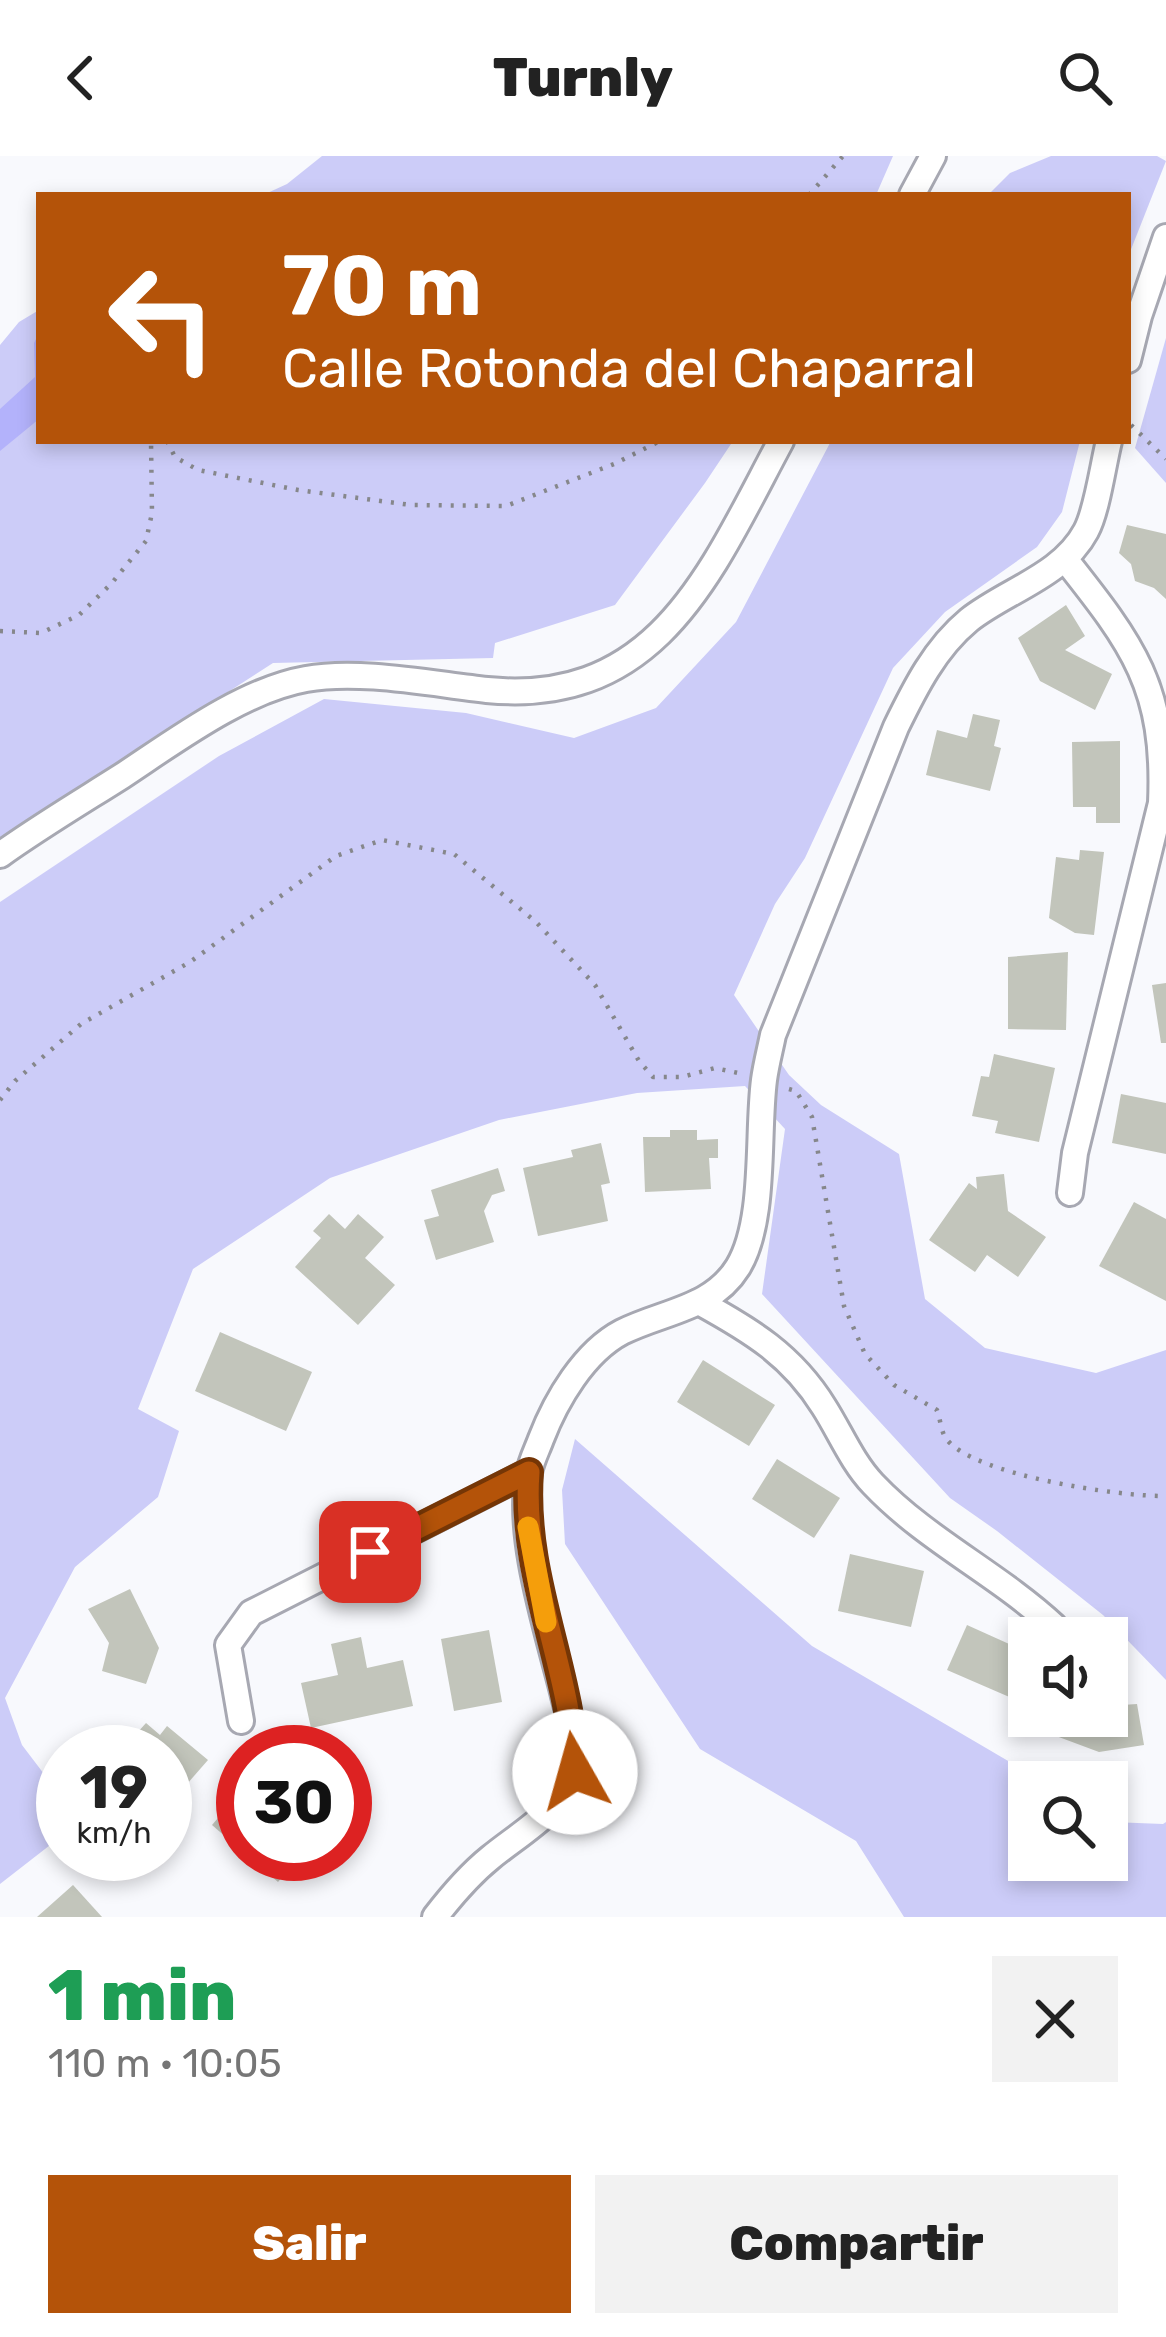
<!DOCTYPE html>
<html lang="es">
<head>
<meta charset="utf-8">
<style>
  :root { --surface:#fff; --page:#f2f2f2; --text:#222; --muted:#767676; --accent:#b45309 }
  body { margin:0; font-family:Rubik,sans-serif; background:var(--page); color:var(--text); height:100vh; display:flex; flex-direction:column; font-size:45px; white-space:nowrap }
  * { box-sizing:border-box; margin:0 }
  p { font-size:39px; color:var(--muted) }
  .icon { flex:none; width:66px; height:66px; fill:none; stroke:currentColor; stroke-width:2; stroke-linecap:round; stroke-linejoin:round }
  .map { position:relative; height:1761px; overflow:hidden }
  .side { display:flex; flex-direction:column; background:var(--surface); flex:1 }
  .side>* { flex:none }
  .top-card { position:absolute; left:36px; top:36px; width:1095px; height:252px; border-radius:0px; box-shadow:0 6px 18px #0003; background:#b45309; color:#fff; overflow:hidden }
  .controls { position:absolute; left:1008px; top:1461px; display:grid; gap:24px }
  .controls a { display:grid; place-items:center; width:120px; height:120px; border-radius:0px; background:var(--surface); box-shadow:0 6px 18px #0003; font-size:60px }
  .speed { position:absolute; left:36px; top:1569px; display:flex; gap:24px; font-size:60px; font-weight:700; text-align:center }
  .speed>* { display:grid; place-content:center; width:156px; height:156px; border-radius:50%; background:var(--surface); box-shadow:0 6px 18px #0003; line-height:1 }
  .speed small { font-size:30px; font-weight:400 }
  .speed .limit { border:18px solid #d22; background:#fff; color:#111 }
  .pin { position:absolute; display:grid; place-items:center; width:102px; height:102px; color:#fff; margin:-51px; border-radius:24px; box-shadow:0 6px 18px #0006 }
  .me { position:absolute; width:132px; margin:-66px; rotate:353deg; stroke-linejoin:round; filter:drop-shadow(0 0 9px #0008) }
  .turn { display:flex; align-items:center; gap:42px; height:252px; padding:0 48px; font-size:54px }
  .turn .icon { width:156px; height:156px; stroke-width:2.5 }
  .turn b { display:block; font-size:84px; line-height:102px }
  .round { display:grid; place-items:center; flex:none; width:126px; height:126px; border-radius:0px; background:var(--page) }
  .headline { display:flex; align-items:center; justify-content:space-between; height:204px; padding:0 48px }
  h1 { font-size:72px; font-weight:800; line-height:90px; color:#1e9e55 }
  .primary-button { display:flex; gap:24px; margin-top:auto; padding:24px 48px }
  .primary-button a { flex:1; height:138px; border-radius:0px; background:var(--accent); color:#fff; font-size:48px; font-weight:800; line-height:138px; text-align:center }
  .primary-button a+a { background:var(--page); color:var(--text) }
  header { display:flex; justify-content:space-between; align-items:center; height:156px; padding:0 48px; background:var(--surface); font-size:54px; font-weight:800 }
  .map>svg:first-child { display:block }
  .green { fill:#ccccf8 }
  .water { fill:#b3b2fb }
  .building { fill:#c2c5bb }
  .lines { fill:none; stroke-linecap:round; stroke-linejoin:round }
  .minor-casing { stroke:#a7a8b2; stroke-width:30 }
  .path { stroke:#86878b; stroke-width:4.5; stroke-dasharray:3 9; stroke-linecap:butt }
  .minor { stroke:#fff; stroke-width:24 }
  .route-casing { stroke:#753606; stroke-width:30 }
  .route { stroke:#b45309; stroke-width:21 }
  .slow { stroke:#f59e0b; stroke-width:21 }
</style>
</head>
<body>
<header><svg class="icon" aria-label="back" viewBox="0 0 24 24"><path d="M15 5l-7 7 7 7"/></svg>Turnly<svg class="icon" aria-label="search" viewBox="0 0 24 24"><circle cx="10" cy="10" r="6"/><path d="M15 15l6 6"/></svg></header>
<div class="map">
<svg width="1166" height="1761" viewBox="0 0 1166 1761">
  <rect width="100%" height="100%" fill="#f8f9fd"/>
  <g class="green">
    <path d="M322,0h571l-17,39h-613l24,-11z"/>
    <path d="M1051,0h106l9,5 -38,96v-62h-140l22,-22z"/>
    <path d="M39,154v131h694l-28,42 -90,122 -120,38 -2,15 -220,5 -273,176v-494l19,-23z"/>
    <path d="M1166,182v145l-31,-35z"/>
    <path d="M831,285h249l-18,71 -25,35 -92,65 -52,56 -88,190 -30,46 -41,91 55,80 32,30 78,49 26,145 60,49 111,25 70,-23v330l-63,-65 -106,-84 -47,-33 -188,-204 23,-165 -40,-43 -108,7 -138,27 -169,58 -137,91 -55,140 41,22 -21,66 -83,70 -70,131 17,47 41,54v36l-63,49v-982l219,-146 105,-57 142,14 108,25 82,-30 80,-86z"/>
    <path d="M575,1283l237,207 232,136h-15v78h78v-41l5,3 51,2 3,-2v95h-262l-48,-76 -156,-92 -135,-205 -3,-54z"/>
  </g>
  <path class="water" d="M39,177v86l-39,32v-42l35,-32 -1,-34z"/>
  <g class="building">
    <path d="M1127,369l39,9v65l-12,-11 -19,-7 -4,-17 -12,-11z"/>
    <path d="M1066,449l19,31 -20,14 47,24 -17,36 -55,-29 -22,-43z"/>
    <path d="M973,558l27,6 -6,26 7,2 -11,43 -64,-16 11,-45 30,8z"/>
    <path d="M1120,585v82h-24v-16h-23l-1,-65z"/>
    <path d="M1080,694l24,2 -10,83 -19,-2 -26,-15 7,-61 23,3z"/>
    <path d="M1068,796l-2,78 -58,-1v-72z"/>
    <path d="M1166,827v60h-5l-9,-58z"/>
    <path d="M994,898l61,14 -16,74 -44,-9 3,-12 -26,-5 9,-40 8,1z"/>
    <path d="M1121,938l45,9v51l-54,-11z"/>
    <path d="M670,974h27v10l21,-1v19h-9l2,31 -66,3 -2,-55h27z"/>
    <path d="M601,987l9,40 -9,2 7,36 -70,15 -15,-68 50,-11 -2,-7z"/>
    <path d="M498,1012l7,23 -13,4 -8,16 10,31 -58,18 -12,-40 15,-4 -8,-26z"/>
    <path d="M1004,1018l4,37 38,26 -28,40 -31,-22 -12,17 -46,-32 40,-57 8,6 -1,-12z"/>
    <path d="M1134,1046l32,17v82l-67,-35z"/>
    <path d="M329,1058l16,15 13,-15 26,23 -19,21 30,27 -37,40 -63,-58 26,-29 -8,-7z"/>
    <path d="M220,1176l92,40 -26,59 -91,-40z"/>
    <path d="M703,1204l72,45 -26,41 -72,-44z"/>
    <path d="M777,1303l63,39 -26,40 -62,-39z"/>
    <path d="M850,1398l74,17 -13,56 -73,-16z"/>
    <path d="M130,1433l29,59 -13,36 -44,-13 7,-28 -21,-34z"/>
    <path d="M967,1469l62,28v31l-8,18 -74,-32z"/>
    <path d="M489,1474l13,72 -48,9 -13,-72z"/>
    <path d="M361,1481l6,31 36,-8 10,46 -102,22 -10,-45 37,-8 -7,-31z"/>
    <path d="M1137,1548l7,41 -45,7 -51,-19 6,-17h53v-10z"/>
    <path d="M146,1567l14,12 7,-9 41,34 -35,40 -8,-7v-41h-45z"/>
    <path d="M243,1633v63l-31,-27z"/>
    <path d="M246,1698h56l-24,28z"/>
    <path d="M73,1729l29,32h-65z"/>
  </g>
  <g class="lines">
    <defs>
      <g id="minor">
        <path d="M912,39l21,-39"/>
        <path d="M1128,204l11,-44 27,-79"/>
        <path d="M1065,403c68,86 101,128 96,244l-86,350 -5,40"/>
        <path d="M0,699c39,-28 81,-53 122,-79 53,-35 121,-86 184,-97 53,-10 126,5 181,11 172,17 225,-121 294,-249"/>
        <path d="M699,1146c51,28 93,53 125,105 16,25 28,55 49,77 53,56 125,90 181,142"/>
        <path d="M241,1565l-13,-76 23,-32 278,-141"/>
        <path d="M435,1761c17,-22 34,-42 55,-59 29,-24 70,-46 83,-82 9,-24 -3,-56 -9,-80 -15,-62 -48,-160 -35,-223 2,-12 8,-23 12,-34 15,-39 43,-87 81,-107 42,-21 90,-23 116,-65 28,-46 19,-133 26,-187 2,-15 6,-30 9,-45l123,-308c19,-39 39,-79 73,-107 38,-30 93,-44 117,-89 11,-20 17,-66 23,-90"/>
      </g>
    </defs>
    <use href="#minor" class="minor-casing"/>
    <g class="path">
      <path d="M809,39l34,-39"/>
      <path d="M1131,269l35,34"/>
      <path d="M167,285l8,16 23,13 100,20 113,15 95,1 108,-42 46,-23"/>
      <path d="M0,475l41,2 38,-18 32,-31 35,-43 6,-28 -1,-72"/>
      <path d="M789,933l7,2 16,26 32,189 21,48 29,31 43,25c3,8 4,20 8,27 24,38 177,60 221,59"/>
      <path d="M0,944l15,-19 66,-57 109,-62 146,-106 46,-16 72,14 82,68 59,63 44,76 14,16h29l33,-9 23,5"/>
    </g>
    <use href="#minor" class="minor"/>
  </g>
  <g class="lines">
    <defs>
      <path id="route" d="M370,1396l159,-80c-8,107 43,197 46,300"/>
    </defs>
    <use href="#route" class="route-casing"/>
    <use href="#route" class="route"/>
    <path class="slow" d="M528,1371l18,95"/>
  </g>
</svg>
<div class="controls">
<a><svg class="icon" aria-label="sound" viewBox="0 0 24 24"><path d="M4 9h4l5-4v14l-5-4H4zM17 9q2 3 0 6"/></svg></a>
<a><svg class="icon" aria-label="search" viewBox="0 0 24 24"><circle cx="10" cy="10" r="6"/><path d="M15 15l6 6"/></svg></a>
</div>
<div class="speed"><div>19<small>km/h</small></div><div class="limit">30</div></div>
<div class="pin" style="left:370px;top:1396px;background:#d93025"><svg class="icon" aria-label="arrive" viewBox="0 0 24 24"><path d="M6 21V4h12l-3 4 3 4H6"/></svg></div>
<svg class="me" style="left:575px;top:1616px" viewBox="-20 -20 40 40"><circle r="19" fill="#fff"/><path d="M0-13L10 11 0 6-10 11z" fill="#b45309"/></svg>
<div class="top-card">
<div class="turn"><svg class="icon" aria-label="left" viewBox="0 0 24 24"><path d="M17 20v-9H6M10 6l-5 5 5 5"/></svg><div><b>70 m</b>Calle Rotonda del Chaparral</div></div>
</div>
</div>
<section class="side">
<div class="headline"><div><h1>1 min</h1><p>110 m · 10:05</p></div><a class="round"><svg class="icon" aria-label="close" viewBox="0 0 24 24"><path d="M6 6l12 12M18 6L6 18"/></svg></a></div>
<div class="primary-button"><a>Salir</a><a>Compartir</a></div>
</section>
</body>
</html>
